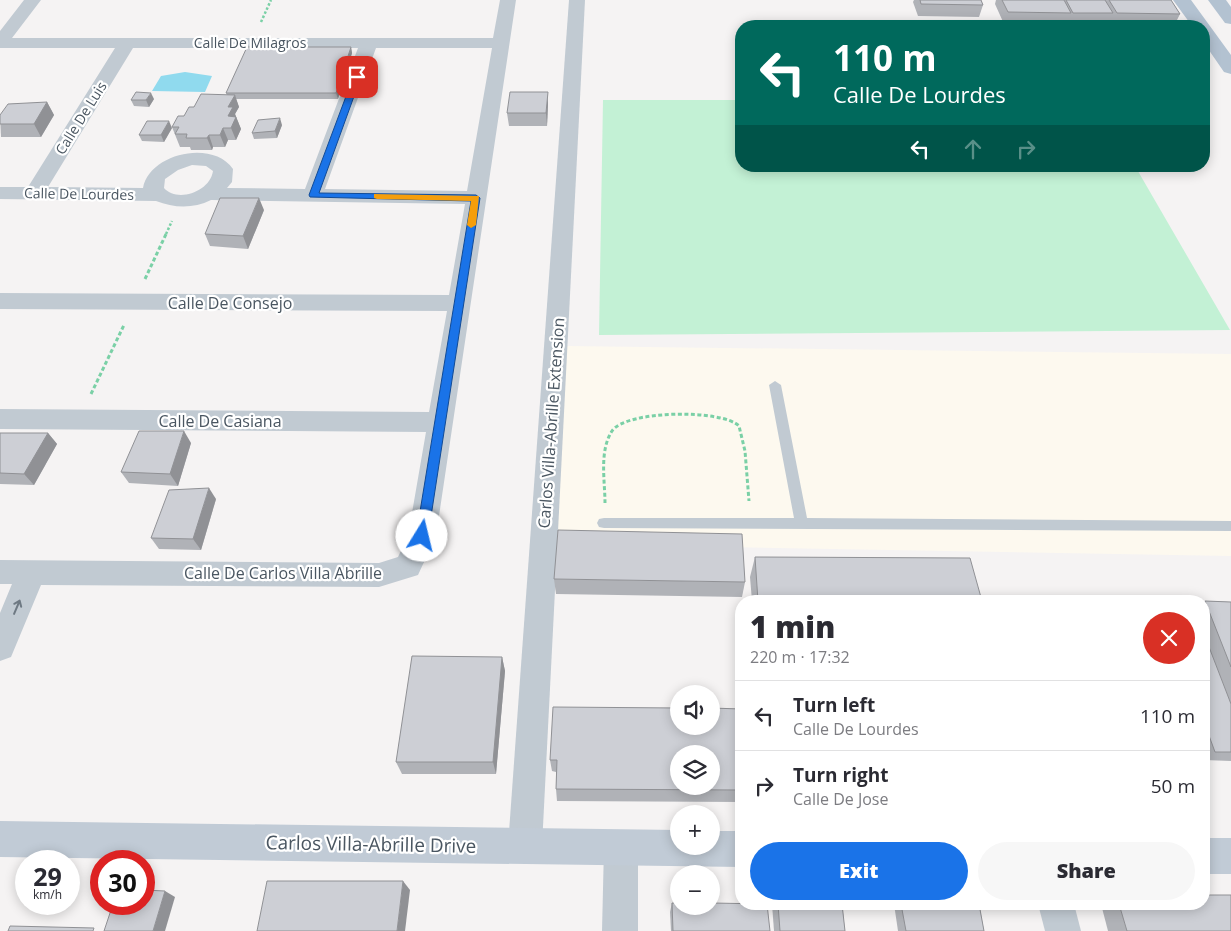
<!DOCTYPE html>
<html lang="en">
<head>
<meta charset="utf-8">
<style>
  :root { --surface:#fff; --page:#f7f7f7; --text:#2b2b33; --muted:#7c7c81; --line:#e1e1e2; --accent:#1a73e8 }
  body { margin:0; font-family:"Open Sans",sans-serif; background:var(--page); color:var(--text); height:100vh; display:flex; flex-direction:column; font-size:19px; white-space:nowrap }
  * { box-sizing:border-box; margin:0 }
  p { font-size:16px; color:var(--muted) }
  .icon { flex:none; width:28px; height:28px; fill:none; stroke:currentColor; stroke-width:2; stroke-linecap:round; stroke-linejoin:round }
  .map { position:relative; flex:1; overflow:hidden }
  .details { position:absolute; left:735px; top:595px; width:475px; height:315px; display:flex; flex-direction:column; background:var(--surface); border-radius:20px; box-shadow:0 2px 12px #0003 }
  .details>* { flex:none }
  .top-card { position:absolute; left:735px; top:20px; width:475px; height:152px; border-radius:20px; box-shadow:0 2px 12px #0003; background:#00695c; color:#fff; overflow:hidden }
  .buttons { position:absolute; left:670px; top:685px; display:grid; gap:10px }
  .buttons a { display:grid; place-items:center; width:50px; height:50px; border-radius:50%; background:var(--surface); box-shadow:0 2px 12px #0003; font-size:25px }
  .speed { position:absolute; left:15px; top:850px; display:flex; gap:10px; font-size:25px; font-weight:700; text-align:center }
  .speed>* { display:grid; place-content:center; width:65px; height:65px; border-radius:50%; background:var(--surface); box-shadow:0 2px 12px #0003; line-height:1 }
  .speed small { font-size:12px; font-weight:400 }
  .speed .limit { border:8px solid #d22; background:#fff; color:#111 }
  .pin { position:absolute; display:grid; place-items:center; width:42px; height:42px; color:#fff; margin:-21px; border-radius:10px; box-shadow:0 2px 8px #0006 }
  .me { position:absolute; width:55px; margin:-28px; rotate:9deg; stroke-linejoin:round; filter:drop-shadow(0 0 4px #0008) }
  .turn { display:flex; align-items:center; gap:18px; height:105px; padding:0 15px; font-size:22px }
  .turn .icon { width:65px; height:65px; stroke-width:2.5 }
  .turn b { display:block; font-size:35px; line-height:42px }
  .lanes { display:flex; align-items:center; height:48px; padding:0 15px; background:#0003; justify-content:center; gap:25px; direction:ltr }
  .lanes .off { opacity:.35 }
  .round { display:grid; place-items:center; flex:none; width:52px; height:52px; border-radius:26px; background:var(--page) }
  .summary { display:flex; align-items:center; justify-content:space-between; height:85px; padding:0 15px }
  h1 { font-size:30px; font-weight:800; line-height:38px }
  .action { display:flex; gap:10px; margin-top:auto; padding:10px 15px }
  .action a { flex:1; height:58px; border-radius:30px; background:var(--accent); color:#fff; font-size:20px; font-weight:800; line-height:58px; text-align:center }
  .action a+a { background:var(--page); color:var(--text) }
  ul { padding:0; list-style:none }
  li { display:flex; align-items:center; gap:15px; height:70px; padding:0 15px; border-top:1px solid var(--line) }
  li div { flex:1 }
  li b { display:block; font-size:19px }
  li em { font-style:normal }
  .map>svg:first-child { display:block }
  .commercial { fill:#fdf9ef }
  .green { fill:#c3f1d5 }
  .water { fill:#90daee }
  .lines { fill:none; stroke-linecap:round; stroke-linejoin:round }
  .path-far1 { stroke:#7ad0a6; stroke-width:2.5; stroke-dasharray:2.5 2; stroke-linecap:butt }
  .path { stroke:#7ad0a6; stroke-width:3; stroke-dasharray:4 2.5; stroke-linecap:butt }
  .service { fill:#c1cad2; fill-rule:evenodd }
  .minor { fill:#c1cad2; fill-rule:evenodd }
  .secondary { fill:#c1cbd6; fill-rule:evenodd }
  .primary { fill:#b3c2d1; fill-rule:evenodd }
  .wall { fill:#b0b2b7 }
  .shaded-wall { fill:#909195 }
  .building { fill:#cdcfd5; stroke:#909195; fill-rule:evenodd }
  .oneway { stroke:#6e7983 }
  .route { fill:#1a73e8; stroke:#114b97 }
  .slow { fill:#f59e0b }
  .labels { text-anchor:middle; stroke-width:4.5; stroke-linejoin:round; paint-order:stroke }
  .far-street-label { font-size:14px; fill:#4a5661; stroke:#fff }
  .street-label { font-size:16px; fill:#4a5661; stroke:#fff }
  .near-street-label { font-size:19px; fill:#4a5661; stroke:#fff }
</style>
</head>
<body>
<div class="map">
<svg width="1231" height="931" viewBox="0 0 1231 931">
  <rect width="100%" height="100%" fill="#f5f3f3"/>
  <path class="commercial" d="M566,346l665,8v202l-675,-12z"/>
  <path class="green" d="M603,100h138v66h394l95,164 -631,5z"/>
  <path class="water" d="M185,72l27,4 -7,16 -53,-1 9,-15z"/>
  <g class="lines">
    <g class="path-far1">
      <path d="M261,22l10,-22"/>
      <path d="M166,234l6,-13"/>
    </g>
    <g class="path">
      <path d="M145,279l22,-47"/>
      <path d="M91,394l33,-69"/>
      <path d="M605,503c0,-22 -6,-52 7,-72 14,-21 110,-22 127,-5l6,25 4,50"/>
    </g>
    <path class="service" d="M775,381l6,4 26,133 424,3v10l-627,-3 -5,-1 -2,-4 2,-4 5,-1h190l-25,-133z"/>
    <g class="minor">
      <path d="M24,0h17l-29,38h481l7,-38h16l-80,536 -18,39 -39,12 -338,-2 -30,72 -11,4v-48l12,-29h-12v-24l379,3 19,-6 10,-21 18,-104 -426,-3v-20l429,3 18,-101 -447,-2v-16l449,2 16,-91 -254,-4c-18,9 -37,8 -55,1l-156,-2v-12h28l87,-139h-115v-17zM133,48h225l-53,141 -78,-1 5,-6 1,-13c-21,-30 -84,-15 -90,19l-95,-1zM376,48h116l-25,143 -142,-2zM192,165l14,1 7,5c-3,21 -36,32 -49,17l1,-9 13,-9z"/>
      <path d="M569,0h16l-43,846 -5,12 -12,5 -12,-5 -5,-12z"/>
      <path d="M621,830l12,5 5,12v84h-36l2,-84 5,-12z"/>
      <path d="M1038,904h36l7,27h-36z"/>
    </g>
    <g class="secondary">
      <path d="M0,821l679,9v16h32v-15h30v36l-741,-10z"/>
      <rect x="1204" y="838" width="27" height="36"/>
    </g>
    <g class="primary">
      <path d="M1173,0h18l40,55v19l-7,-2 -20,-29v-17h-12z"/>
      <path d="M1208,0h18l5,7v17l-6,-1z"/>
    </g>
  </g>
  <g class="wall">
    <path d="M914,0h67l2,5 -4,12 -61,-1 -5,-14z"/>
    <path d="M996,0h175l9,14 -6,12 -63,-1 -2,-3 -1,3h-40l-1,-3 -1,3 -62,-1 -9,-20z"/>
    <path d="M351,47l1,6 -14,46h-102l3,8 -4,7 6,15 -5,11h-8l-3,7h-12l-1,3h-21l-1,-3h-10l-8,-20 22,-20 33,-12 -1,-2z"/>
    <path d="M154,99l-5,8 -15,-1 -3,-6z"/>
    <path d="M47,102l7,13 -13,22h-40l-1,-22z"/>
    <path d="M548,104l-1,22h-38l-2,-13z"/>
    <path d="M282,125l-5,13 -23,1 -2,-6z"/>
    <path d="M172,128l-8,14 -22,-1 -3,-6z"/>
    <path d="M264,210l-16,39 -38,-3 -5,-12z"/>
    <path d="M0,433h48l9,11 -23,41 -34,-1z"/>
    <path d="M191,443l-13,43 -49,-3 -8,-11z"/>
    <path d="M216,499l-15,51 -42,-1 -8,-11z"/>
    <path d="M755,557l227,44h-230l-2,-24z"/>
    <path d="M554,579l191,3 -3,15 -186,-3z"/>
    <path d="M1205,601l26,1v159l-27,-1v-157z"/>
    <path d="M502,657l3,14 -9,103h-94l-6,-12z"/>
    <path d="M741,709v93l-184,-1 -1,-12v-17l-4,-1 -2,-11z"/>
    <path d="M672,903l98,28h-99l-1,-19z"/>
    <path d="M772,904h70l3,27h-71z"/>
    <path d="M894,904h85l5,27h-86z"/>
    <path d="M1101,904h103l27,27h-123z"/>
  </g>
  <g class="shaded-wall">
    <path d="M351,47l1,6 -14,46 -2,-6z"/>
    <path d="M548,92v12l-1,22 -1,-13z"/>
    <path d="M151,93l3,6 -5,8 -3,-7z"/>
    <path d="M235,95l4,12 -4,7 6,15 -5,11 -5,-12 -3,-12v-9z"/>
    <path d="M47,102l7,13 -13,22 -7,-13z"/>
    <path d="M280,118l2,7 -5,13 -2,-7z"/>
    <path d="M169,121l3,7 -8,14 -3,-7z"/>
    <path d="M223,128l5,12 -3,7 -5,-12z"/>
    <path d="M209,135l4,12 -1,3 -5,-12z"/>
    <path d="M259,198l5,12 -16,39 -5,-13z"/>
    <path d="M184,431l7,12 -13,43 -8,-12z"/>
    <path d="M48,433l9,11 -23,41 -10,-11z"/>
    <path d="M209,488l7,11 -15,51 -8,-11z"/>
    <path d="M502,657l3,14 -9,103 -3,-12z"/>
    <path d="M403,881l7,9 -5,41h-8z"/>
    <path d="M165,891l10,6 -10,34h-12z"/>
  </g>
  <g class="building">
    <path d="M920,0h61l2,5 -62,-1z"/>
    <path d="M1002,0h62l7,13 -63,-1z"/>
    <path d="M1066,0h39l8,13h-40z"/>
    <path d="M1109,0h62l9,14 -63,-1z"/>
    <path d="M247,47h104l-15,46h-110z"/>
    <path d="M136,92l15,1 -5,7h-15z"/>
    <path d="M510,92h38l-2,21h-39z"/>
    <path d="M201,94l34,1 -7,12h5l-5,9 8,1 -5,11h-8l-3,7h-11l-2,3h-21l1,-4h-12l4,-7h-7l6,-11h6l5,-9h5z"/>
    <path d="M47,102l-13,22h-34v-9l8,-11z"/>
    <path d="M280,118l-5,13 -23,2 6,-13z"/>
    <path d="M147,121h22l-8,14h-22z"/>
    <path d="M220,198h39l-16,38 -38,-2z"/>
    <path d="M139,431h45l-14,43 -49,-2z"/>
    <path d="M0,433h48l-24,41 -24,-1z"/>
    <path d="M209,488l-16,51 -42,-1 18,-48z"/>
    <path d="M558,530l184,4 3,48 -191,-3z"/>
    <path d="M755,557l215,1 12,43h-224z"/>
    <path d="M1205,601l26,1v65z"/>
    <path d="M1204,634l27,70v48h-16l-11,-30z"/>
    <path d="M412,656l90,1 -9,105h-97z"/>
    <path d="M553,707l126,1v18h32v-18l30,1v81l-185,-1 1,-29h-7zM679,754h32v32h-32z"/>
    <path d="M267,881h136l-6,50h-140z"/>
    <path d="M144,890l21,1 -12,40h-49l9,-27h31z"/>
    <path d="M1204,895h27v36h-104l-8,-27h85z"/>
    <path d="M672,903h7v3h32v-3l56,1 3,27h-97z"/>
    <path d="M778,904h64l3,27h-65z"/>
    <path d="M901,904h78l5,27h-78z"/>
    <path d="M10,926l84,2 -1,3h-85z"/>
  </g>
  <defs><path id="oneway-shaft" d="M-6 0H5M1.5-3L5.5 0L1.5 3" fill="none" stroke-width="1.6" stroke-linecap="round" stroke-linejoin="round" transform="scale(1.25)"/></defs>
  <use class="oneway" href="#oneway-shaft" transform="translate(17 607) rotate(-67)"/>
  <path class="route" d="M354,75l7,2 -42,116 157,2 4,3 -52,338 -6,5 -6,-5 55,-335 -161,-4 -1,-2z"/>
  <path class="slow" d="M374,194l105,2 -3,29 -5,3 -4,-3 4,-24 -94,-2 -3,-1z"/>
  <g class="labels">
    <g class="far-street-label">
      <text x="250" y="48">Calle De Milagros</text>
      <text transform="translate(81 118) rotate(-58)" y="5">Calle De Luis</text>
      <text transform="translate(79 194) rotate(1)" y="5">Calle De Lourdes</text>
    </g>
    <g class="street-label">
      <text x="230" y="309">Calle De Consejo</text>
      <text x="220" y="427">Calle De Casiana</text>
      <text transform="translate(551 423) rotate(-86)" y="6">Carlos Villa-Abrille Extension</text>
      <text x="283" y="579">Calle De Carlos Villa Abrille</text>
    </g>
    <g class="near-street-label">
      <text transform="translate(371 844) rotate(1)" y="7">Carlos Villa-Abrille Drive</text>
    </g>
  </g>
</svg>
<div class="buttons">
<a><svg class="icon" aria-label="sound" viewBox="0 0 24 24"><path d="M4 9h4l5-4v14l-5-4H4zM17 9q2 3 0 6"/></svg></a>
<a><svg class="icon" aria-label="layers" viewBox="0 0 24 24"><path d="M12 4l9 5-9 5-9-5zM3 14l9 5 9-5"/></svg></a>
<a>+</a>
<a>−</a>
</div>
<div class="speed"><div>29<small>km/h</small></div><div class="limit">30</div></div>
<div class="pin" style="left:357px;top:77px;background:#d93025"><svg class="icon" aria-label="arrive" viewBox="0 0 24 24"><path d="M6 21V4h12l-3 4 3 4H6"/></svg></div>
<svg class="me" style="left:422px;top:536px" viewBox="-20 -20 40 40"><circle r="19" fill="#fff"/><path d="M0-13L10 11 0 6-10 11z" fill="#1a73e8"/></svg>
<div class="top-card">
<div class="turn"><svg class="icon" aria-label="left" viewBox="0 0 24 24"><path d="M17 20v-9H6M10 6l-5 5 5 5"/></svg><div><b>110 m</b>Calle De Lourdes</div></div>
<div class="lanes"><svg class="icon" aria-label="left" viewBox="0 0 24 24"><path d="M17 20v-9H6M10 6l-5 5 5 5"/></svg><svg class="icon off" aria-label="ahead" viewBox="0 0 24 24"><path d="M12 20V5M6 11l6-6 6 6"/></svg><svg class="icon off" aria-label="right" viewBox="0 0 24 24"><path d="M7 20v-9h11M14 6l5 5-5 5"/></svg></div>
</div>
<section class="details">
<div class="summary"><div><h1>1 min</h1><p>220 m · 17:32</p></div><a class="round" style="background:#d93025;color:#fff"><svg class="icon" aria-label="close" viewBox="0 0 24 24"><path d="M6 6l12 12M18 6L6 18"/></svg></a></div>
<ul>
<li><svg class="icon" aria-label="left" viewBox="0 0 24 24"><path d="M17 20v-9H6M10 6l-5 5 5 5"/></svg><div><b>Turn left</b><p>Calle De Lourdes</p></div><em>110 m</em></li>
<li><svg class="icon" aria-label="right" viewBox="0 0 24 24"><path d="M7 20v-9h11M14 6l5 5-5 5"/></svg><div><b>Turn right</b><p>Calle De Jose</p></div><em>50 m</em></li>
</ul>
<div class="action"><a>Exit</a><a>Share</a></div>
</section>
</div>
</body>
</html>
